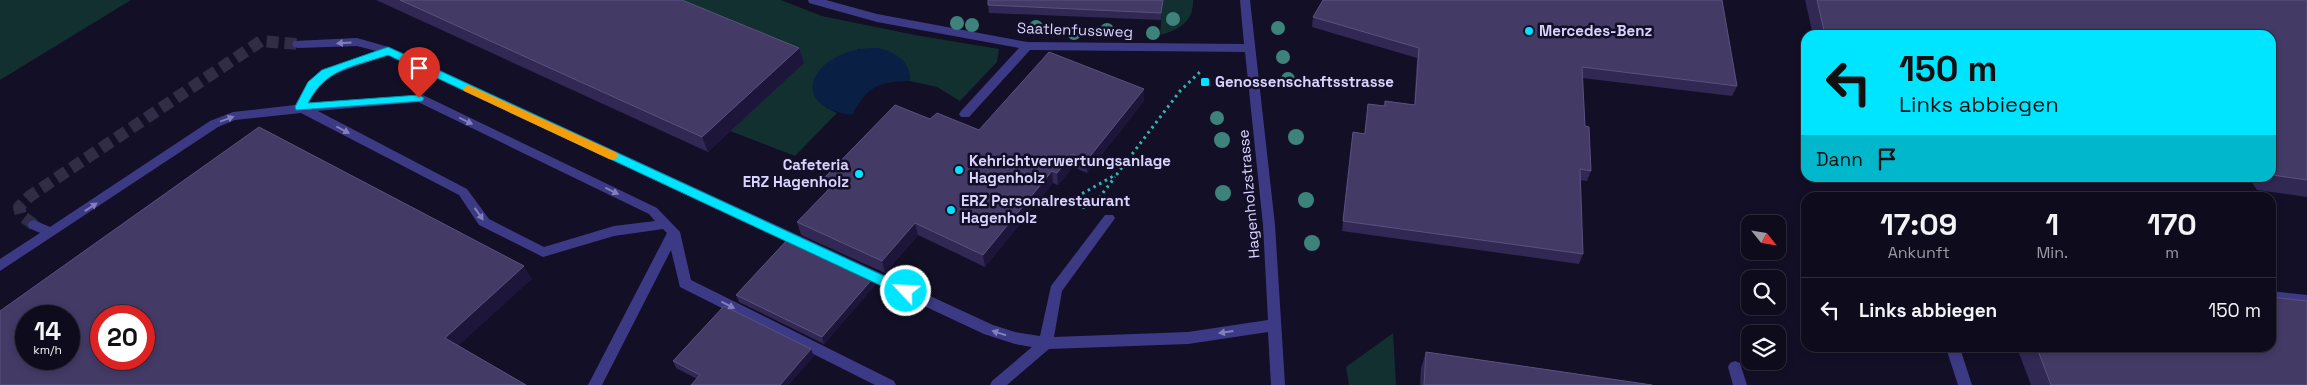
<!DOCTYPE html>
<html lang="de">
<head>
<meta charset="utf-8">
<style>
  :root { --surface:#0e0b1c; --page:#1c1929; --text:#f1f3f6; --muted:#9b9ba3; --line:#2e2b3b }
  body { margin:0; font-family:"Space Grotesk",sans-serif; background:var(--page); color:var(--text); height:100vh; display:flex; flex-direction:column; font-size:19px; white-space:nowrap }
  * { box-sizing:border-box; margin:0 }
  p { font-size:16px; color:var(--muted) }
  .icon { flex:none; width:28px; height:28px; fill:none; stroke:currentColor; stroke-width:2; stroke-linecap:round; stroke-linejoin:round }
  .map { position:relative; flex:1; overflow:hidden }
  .side { position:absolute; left:1801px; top:192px; width:475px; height:160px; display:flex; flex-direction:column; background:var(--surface); border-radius:15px; box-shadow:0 2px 8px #0003,0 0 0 1px var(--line) }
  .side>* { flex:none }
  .guide { position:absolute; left:1801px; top:30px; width:475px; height:152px; border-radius:15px; box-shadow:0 2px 8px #0003,0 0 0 1px var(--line); background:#00e5ff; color:#111; overflow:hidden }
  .needle { width:32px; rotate:120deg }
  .fabs { position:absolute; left:1741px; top:215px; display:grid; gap:10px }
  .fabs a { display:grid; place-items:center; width:45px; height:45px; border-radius:10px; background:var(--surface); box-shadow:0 2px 8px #0003,0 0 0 1px var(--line); font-size:25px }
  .speed { position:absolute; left:15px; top:305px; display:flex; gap:10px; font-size:25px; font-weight:700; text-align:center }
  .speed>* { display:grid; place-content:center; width:65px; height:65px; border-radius:50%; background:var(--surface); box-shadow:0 2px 8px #0003,0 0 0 1px var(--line); line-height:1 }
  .speed small { font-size:12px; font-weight:400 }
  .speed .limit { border:8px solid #d22; background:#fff; color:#111 }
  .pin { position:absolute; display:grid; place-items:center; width:42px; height:42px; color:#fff; margin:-51px -21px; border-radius:50% 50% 50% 0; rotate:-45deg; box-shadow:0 0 5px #0007 }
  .pin .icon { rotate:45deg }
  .me { position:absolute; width:55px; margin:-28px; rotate:295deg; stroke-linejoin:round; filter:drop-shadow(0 0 4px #0008) }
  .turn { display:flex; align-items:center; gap:18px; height:105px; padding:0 15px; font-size:22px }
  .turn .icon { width:65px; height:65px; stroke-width:2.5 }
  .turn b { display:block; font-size:35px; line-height:42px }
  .then { display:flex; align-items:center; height:48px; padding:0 15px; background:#0003; gap:10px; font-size:19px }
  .eta { display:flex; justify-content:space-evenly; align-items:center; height:85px; text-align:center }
  .eta b { font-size:30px; font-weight:700; line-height:35px }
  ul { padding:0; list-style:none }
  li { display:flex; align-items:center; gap:15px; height:65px; padding:0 15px; border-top:1px solid var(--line) }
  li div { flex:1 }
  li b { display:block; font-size:19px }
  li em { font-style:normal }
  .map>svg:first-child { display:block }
  .green { fill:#12302f }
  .water { fill:#0a1f44 }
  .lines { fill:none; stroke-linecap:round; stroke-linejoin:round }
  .minor-tunnel { stroke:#312d47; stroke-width:12; stroke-dasharray:12 6; stroke-linecap:butt }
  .path { stroke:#2fb8b0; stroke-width:3; stroke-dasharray:2.5 4; stroke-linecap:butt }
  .minor { fill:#3d3a85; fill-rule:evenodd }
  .tree { fill:#3d827b }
  .wall { fill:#312854 }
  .shaded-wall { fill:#1d163a }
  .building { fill:#433a66; stroke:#5a527e; fill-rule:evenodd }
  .oneway { fill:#837fbc }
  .route { fill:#00e5ff; stroke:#0095a6 }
  .slow { fill:#f59e0b }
  .poi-dot { fill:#00e5ff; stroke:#130f26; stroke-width:2 }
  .labels { text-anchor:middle; stroke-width:5; stroke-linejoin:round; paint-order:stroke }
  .street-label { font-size:15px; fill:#d9d4ff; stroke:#130f26 }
  .poi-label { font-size:15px; font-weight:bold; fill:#d9d4ff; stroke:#130f26; text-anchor:start }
</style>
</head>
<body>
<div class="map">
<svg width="2307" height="385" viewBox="0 0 2307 385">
  <rect width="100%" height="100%" fill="#130f26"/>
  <g class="green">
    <path d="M0,0h131l-131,80z"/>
    <path d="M653,0h128l41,16 93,19 84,14 -2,13 -37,39 -23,-14 -27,-6v-6l-24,-25 -28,-1 -33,58 12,6 -42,43 -65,-25z"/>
    <path d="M1163,0h30c1,21 -14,30 -33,35z"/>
    <path d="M1393,333l3,52h-47l-3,-18z"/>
  </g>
  <path class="water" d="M878,48c17,4 33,13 32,33 -33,1 -42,5 -58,34 -73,-11 -33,-70 26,-67z"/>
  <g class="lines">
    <path class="minor-tunnel" d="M34,225l-13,-10 -2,-8 11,-11 231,-155 37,3"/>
    <g class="path">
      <path d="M1099,198l16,-21"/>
      <path d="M1085,208l-16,-7 48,-27 63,-83 21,-20"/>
    </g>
    <g class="minor">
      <path d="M808,0h18l51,14 150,28 217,2 -4,-44h10l25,225 10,160h-14l-3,-53 -80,12 -139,5 -42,36h-17l2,-4 40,-34 -17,-3 -31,-10 -597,-279 -58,21 -13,12 -8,16 115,-9 234,113 23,24 11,48 203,101 2,4h-21l-195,-98 -9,-37 -69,135h-14l79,-152 -4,-4 -49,7 -71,21 -64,-32 -20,-30 -158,-82 -66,7 -17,7 -218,144v-12l40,-26 -11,-5 -1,-3 1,-3 5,-2 16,7 160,-106 23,-9 62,-7 13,-23 13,-12 55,-19 -19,-5 -59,2 -4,-1 -2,-3 2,-3 63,-3 35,10 601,277 22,7 25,4 11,-50 54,-71h8l2,3 -2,3 -51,70 -8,46 134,-5 80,-12 -5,-95 -18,-173 -215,-2 -61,67h-8l-2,-3 2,-3 58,-63 -142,-26 -68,-19zM418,102l231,112 6,7 -41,5 -70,21 -55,-28 -22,-30 -149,-78z"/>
      <path d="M2271,291l36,4v10l-36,-4z"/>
      <path d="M1946,348h14l12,37h-14z"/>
      <path d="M1735,361l5,2 7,22h-14l-5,-18 2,-4z"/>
    </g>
  </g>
  <g class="tree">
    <circle cx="1173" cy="19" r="7"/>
    <circle cx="957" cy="23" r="7"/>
    <circle cx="972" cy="25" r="7"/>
    <circle cx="1036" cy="27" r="7"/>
    <circle cx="1278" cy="28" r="7"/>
    <circle cx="1107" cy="30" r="7"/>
    <circle cx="1074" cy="33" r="7"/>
    <circle cx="1153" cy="33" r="7"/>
    <circle cx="1283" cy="57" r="7"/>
    <circle cx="1288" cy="79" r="7"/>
    <circle cx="1217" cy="118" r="7"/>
    <circle cx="1296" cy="137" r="8"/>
    <circle cx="1222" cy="140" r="8"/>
    <circle cx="1223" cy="193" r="8"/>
    <circle cx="1306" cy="200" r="8"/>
    <circle cx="1312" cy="243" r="8"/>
  </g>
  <g class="wall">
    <path d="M376,0h306l117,48 5,15 -96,89z"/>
    <path d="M1163,0l-2,20 -172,-7 -1,-8z"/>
    <path d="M1805,0h502v197l-50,-7 -8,-12h22v-143h-458z"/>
    <path d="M1313,17l424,69 -5,10 -150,-18 3,48 6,45 -4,10 -7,-1 3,74 -4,10 -237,-33 11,-99 11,2 4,-30 16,2 1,-5 29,4 3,-47 -105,-31z"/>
    <path d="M1144,101l-57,72 -14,-6 -15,18 -5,-2 -68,84 -67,-32 -33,38 -84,-38 -4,-13 30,-31 -4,-12 107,-60 49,11z"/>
    <path d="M873,278l2,7 -51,59 -85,-42 -3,-7z"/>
    <path d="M2017,348h254l36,37h-276z"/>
    <path d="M1426,352l226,33h-232l1,-17z"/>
    <path d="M814,356l-117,23 -21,-11 -3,-7z"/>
  </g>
  <g class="shaded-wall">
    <path d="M799,48l5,15 -96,89 -6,-15z"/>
    <path d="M1144,89v12l-57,72v-13z"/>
    <path d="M1072,154l1,13 -15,18 -1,-12z"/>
    <path d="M1052,171l1,12 -68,84 -2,-12z"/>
    <path d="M915,223l3,12 -33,38 -3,-12z"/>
    <path d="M524,266l8,13 -78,71 -9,-12z"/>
    <path d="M873,278l2,7 -51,59 -2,-7z"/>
    <path d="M811,349l3,7 -25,29h-9z"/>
  </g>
  <g class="building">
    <path d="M400,0h282l117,48 -97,89z"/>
    <path d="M988,0h175l-2,13 -173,-8z"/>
    <path d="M1323,0h399l15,86 -155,-19 3,59 4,1 2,44 -11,-2 3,85 -240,-33 10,-89 12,2 3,-30 17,2v-5l30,4 4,-57 -106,-31z"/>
    <path d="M1817,0h490v180l-35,-5 -1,-1v-139h-446z"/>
    <path d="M1049,52l95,37 -57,71 -15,-6 -15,19 -5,-2 -69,84 -68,-32 -33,38 -85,-39 37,-38 -11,-5 72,-74 35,14 7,-6 42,17z"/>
    <path d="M259,127l265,139 -79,72 81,47h-526v-74zM26,316h43v43h-43zM101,316h43v43h-43z"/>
    <path d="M788,239l85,39 -51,59 -86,-42z"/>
    <path d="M2271,297l36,4v84h-256l-14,-37h234z"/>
    <path d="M724,306l87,43 -31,36h-89l9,-10 -27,-14z"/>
    <path d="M1426,352l226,33h-228z"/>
  </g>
  <defs><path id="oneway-solid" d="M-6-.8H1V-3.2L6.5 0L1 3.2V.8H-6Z" transform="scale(1.25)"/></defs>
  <g class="oneway">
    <use href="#oneway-solid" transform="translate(344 43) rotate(176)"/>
    <use href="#oneway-solid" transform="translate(227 119) rotate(-20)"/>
    <use href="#oneway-solid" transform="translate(466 121) rotate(26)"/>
    <use href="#oneway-solid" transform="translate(343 130) rotate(28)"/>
    <use href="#oneway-solid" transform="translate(612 191) rotate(26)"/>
    <use href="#oneway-solid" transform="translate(91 207) rotate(-33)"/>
    <use href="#oneway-solid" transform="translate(479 214) rotate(55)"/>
    <use href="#oneway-solid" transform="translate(728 305) rotate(27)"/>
    <use href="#oneway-solid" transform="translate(1226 332) rotate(172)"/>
    <use href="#oneway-solid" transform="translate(999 333) rotate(-163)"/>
  </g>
  <path class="route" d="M388,47l522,241 2,3 -2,4h-9l-513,-240c-35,12 -62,13 -80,48l111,-8 5,3 -2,3 -126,9 -1,-3 13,-25 14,-12z"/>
  <path class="slow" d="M468,85l149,68 2,3 -6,4 -4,-1 -145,-68 -1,-3z"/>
  <g class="poi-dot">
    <circle cx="1529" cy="31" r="5"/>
    <rect x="1200" y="77" width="10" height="10" rx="2.5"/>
    <circle cx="959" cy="170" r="5"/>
    <circle cx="859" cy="174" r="5"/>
    <circle cx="951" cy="210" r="5"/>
  </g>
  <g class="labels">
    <g class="street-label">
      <text transform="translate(1075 30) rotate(2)" y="5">Saatlenfussweg</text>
      <text transform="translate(1249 194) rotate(-95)" y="5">Hagenholzstrasse</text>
    </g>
    <g class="poi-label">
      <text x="1539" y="36">Mercedes-Benz</text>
      <text x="1215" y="87">Genossenschaftsstrasse</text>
      <text x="969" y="166">Kehrichtverwertungsanlage<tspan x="969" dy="17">Hagenholz</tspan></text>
      <text x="849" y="170" text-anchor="end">Cafeteria<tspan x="849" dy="17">ERZ Hagenholz</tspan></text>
      <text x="961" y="206">ERZ Personalrestaurant<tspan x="961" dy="17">Hagenholz</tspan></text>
    </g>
  </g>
</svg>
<div class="fabs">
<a><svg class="needle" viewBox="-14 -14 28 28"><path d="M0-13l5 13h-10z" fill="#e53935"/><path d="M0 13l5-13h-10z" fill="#9b9ba3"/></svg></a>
<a><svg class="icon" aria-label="search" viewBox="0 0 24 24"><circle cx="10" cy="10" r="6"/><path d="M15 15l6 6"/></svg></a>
<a><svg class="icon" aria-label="layers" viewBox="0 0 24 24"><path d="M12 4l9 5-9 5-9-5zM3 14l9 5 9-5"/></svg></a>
</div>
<div class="speed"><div>14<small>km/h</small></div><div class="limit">20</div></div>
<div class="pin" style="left:419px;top:98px;background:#d93025"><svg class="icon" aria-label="arrive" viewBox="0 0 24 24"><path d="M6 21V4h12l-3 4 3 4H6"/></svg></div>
<svg class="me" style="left:906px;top:291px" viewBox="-20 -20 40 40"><circle r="17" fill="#00e5ff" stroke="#fff" stroke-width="3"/><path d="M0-11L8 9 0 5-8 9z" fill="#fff"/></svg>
<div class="guide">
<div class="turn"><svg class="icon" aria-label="left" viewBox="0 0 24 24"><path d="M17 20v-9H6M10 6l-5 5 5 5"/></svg><div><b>150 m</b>Links abbiegen</div></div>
<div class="then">Dann<svg class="icon" aria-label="arrive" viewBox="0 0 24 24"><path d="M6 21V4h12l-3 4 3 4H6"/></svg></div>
</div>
<section class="side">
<div class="eta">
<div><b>17:09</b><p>Ankunft</p></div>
<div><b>1</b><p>Min.</p></div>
<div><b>170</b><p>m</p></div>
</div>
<ul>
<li><svg class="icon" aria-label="left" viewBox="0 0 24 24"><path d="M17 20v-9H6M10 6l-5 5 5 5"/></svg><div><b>Links abbiegen</b></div><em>150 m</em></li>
</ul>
</section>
</div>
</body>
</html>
